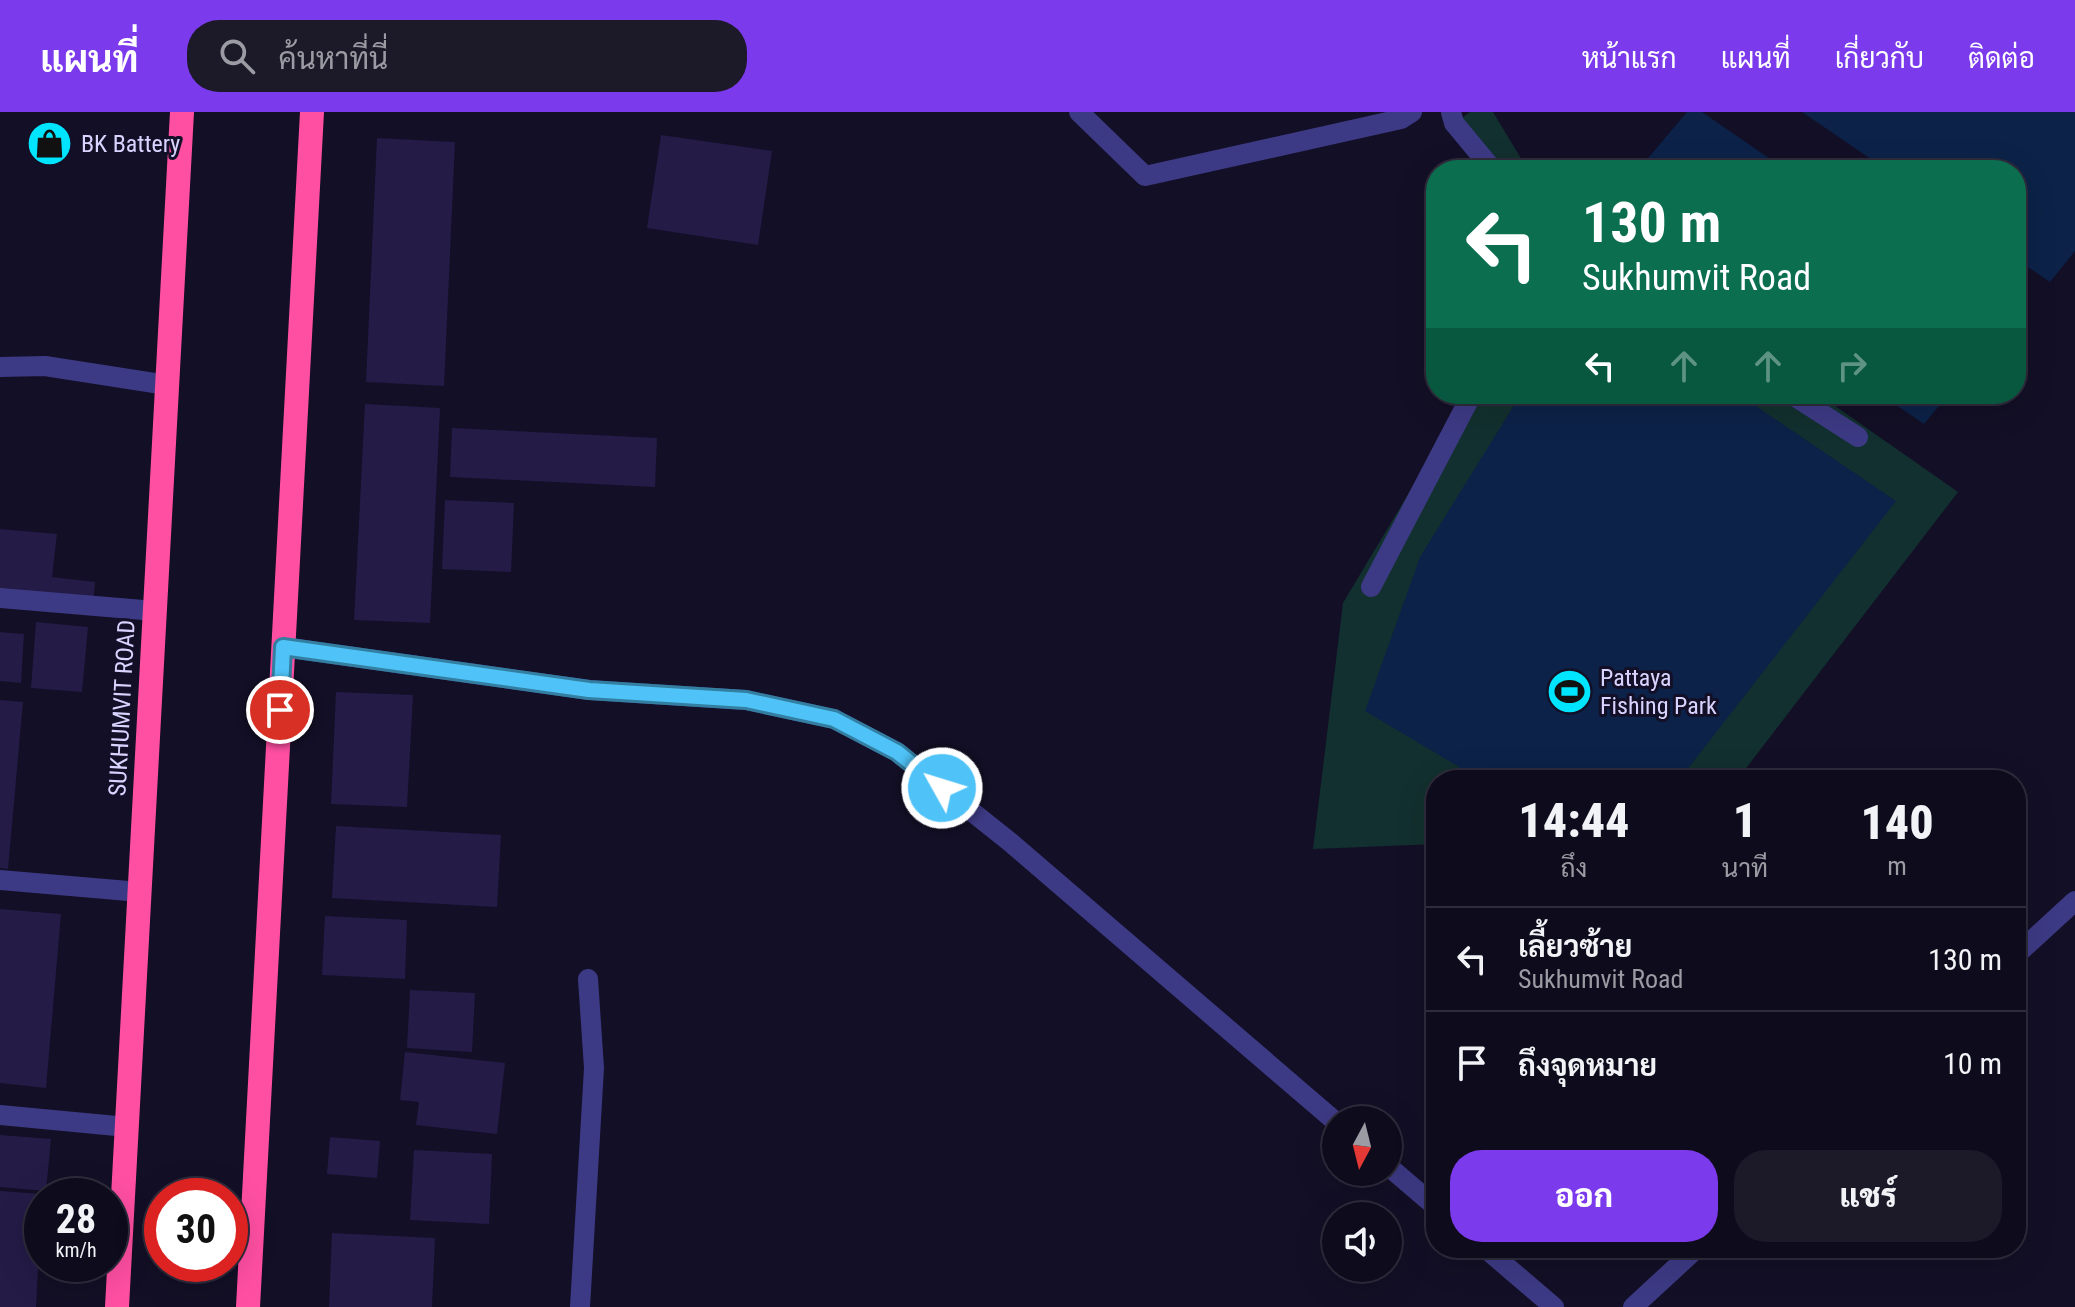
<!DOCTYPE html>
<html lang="th">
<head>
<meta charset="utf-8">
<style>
  :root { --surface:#0e0b1c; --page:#1c1929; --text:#f1f3f6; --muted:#9b9ba3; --line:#2e2b3b; --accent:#7c3aed }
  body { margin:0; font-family:"Roboto Condensed",Sarabun,sans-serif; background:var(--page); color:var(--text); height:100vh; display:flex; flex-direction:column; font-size:30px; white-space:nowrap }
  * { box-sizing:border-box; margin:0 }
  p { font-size:26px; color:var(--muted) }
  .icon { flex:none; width:44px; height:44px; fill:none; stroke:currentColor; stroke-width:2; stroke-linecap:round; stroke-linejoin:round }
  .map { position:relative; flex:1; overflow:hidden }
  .sheet { position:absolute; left:1426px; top:658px; width:600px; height:488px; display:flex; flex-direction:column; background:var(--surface); border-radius:32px; box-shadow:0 8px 32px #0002,0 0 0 2px var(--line) }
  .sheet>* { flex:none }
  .guide { position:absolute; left:1426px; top:48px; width:600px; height:244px; border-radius:32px; box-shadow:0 8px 32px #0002,0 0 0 2px var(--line); background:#0b6e4f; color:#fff; overflow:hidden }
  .needle { width:52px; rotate:187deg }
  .tools { position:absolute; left:1322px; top:994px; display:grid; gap:16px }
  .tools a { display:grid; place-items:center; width:80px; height:80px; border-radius:50%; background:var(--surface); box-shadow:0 8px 32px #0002,0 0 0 2px var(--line); font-size:40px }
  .speed { position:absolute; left:24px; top:1066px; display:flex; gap:16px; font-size:40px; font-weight:700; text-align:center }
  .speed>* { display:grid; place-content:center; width:104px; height:104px; border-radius:50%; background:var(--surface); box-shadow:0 8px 32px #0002,0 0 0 2px var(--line); line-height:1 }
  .speed small { font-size:20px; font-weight:400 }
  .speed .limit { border:12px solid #d22; background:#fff; color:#111 }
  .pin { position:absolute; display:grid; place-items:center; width:68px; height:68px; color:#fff; margin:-34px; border:4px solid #fff; border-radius:50%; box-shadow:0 2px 8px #0007 }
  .me { position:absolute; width:88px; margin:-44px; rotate:309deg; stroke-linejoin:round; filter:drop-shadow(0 0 6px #0008) }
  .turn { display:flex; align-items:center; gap:28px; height:168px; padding:0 24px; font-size:36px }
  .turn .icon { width:104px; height:104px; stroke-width:2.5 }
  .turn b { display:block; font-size:56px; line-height:68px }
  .lanes { display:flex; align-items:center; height:76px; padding:0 24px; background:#0003; justify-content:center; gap:40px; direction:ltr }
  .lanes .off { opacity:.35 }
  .eta { display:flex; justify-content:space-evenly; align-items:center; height:136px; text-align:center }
  .eta b { font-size:48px; font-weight:800; line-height:56px }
  .cta { display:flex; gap:16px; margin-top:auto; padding:16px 24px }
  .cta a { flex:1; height:92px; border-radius:32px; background:var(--accent); color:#fff; font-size:32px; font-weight:800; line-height:92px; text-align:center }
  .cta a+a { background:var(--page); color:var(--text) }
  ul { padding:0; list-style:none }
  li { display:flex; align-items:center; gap:24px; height:104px; padding:0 24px; border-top:2px solid var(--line) }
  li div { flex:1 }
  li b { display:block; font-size:30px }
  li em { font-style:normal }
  header { display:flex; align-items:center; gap:48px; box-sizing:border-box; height:112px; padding:0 40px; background:var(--accent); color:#fff }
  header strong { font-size:38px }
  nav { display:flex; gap:44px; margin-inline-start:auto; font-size:28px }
  .search { width:560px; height:72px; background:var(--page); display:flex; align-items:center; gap:20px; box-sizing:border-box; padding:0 28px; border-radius:32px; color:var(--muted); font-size:30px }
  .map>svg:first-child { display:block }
  .green { fill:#12302f }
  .water { fill:#0c2248 }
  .building { fill:#241b47 }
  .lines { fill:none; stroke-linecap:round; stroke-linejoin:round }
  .lane { stroke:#3d3a85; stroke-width:20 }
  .street { stroke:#3d3a85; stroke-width:20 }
  .highway { stroke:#ff4fa3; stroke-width:24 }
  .route-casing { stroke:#337fa1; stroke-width:20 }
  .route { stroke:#4fc3f7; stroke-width:14 }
  .labels { text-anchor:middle; stroke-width:6; stroke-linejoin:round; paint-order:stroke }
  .poi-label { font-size:24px; fill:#d9d4ff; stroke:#130f26; text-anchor:start }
  .street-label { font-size:24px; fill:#d9d4ff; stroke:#130f26 }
</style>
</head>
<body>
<header>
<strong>แผนที่</strong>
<div class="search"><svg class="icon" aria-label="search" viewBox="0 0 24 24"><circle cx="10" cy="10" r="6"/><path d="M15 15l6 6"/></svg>ค้นหาที่นี่</div>
<nav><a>หน้าแรก</a><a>แผนที่</a><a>เกี่ยวกับ</a><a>ติดต่อ</a></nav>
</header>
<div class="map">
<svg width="2075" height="1195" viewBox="0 0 2075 1195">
  <rect width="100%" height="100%" fill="#130f26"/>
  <g class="green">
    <path d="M1470,0h23l35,58h-47l-27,-46z"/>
    <path d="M1468,282h350l140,98 -221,288h-301v64l-123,5 30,-246z"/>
  </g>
  <g class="water">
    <path d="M1687,0h15l84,58h-148z"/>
    <path d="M1802,0h273v139l-25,31 -34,-23v-89h-129z"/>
    <path d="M1521,282h217l158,107 -217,279h-198l-116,-69 55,-154z"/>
    <path d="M1880,282h69l-25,30z"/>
  </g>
  <g class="building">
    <path d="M661,23l111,16 -14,94 -111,-17z"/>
    <path d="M377,26l78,4 -11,244 -78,-4z"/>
    <path d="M365,292l75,4 -10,215 -76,-3z"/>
    <path d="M452,316l205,10 -2,49 -205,-10z"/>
    <path d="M445,388l69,3 -3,69 -69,-3z"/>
    <path d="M0,417l57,5 -5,43 43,5 -2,23 -93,-10z"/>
    <path d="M36,510l52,5 -6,65 -51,-4z"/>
    <path d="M0,520l24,2 -3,49 -21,-2z"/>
    <path d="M336,580l77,3 -6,112 -76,-3z"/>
    <path d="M0,588l23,2 -15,167 -8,-1z"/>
    <path d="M336,714l165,9 -4,72 -165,-9z"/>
    <path d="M0,797l61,5 -15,174 -46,-5z"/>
    <path d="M325,804l82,4 -2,59 -83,-4z"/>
    <path d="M410,878l65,3 -3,59 -65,-4z"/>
    <path d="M405,940l100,11 -8,71 -81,-9 3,-23 -19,-2z"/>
    <path d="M0,1023l51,4 -5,52 -46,-4z"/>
    <path d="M330,1025l50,4 -3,37 -50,-4z"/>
    <path d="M414,1038l78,4 -3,70 -79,-4z"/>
    <path d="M0,1079l42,3 -6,113h-36z"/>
    <path d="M332,1121l103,5 -3,69h-103z"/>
  </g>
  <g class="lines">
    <g class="lane">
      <path d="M1451,0l3,11 39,47"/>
      <path d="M0,255l45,-1 122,19"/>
      <path d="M1791,282l67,43"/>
      <path d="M1371,475l101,-193"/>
      <path d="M0,768l140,12"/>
    </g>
    <g class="street">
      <path d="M1079,0l66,64 256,-57 11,-7"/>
      <path d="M0,486l155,13"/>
      <path d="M283,535l306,43 157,10 88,19 63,33 113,90 326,280"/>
      <path d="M2016,843l59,-54"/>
      <path d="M0,1003l127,12"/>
      <path d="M1388,1054l48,41"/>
      <path d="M1485,1136l69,59"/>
      <path d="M580,1195l14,-239 -6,-89"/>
      <path d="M1633,1195l64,-59"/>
    </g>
    <g class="highway">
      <path d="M117,1195l65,-1195"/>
      <path d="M248,1195l64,-1195"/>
    </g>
  </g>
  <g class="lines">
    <defs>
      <path id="route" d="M280,598l3,-63 306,43 157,10 88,19 63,33 45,36"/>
    </defs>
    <use href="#route" class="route-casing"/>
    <use href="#route" class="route"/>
  </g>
  <defs>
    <symbol id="shop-disc" viewBox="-11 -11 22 22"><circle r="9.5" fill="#00e5ff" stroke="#130f26"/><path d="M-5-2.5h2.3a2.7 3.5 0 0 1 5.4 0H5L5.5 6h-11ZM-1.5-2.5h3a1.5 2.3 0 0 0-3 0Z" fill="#111"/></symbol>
    <symbol id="stadium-disc" viewBox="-11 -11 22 22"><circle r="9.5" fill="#00e5ff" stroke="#130f26"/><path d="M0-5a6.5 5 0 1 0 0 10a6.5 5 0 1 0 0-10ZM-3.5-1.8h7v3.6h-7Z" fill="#111"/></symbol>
  </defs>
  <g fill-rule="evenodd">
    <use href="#shop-disc" x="24" y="6" width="51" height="51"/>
    <use href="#stadium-disc" x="1544" y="554" width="51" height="51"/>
  </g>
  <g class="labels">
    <g class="poi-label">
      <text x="81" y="40">BK Battery</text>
      <text x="1600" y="574">Pattaya<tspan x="1600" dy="28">Fishing Park</tspan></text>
    </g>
    <g class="street-label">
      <text transform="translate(122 596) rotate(-87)" y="8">SUKHUMVIT ROAD</text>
    </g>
  </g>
</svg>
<div class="tools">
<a><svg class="needle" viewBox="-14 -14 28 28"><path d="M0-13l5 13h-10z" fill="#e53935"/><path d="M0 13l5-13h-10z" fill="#9b9ba3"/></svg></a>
<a><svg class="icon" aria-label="sound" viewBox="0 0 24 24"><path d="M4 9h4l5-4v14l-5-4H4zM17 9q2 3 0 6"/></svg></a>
</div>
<div class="speed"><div>28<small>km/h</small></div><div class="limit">30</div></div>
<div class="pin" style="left:280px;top:598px;background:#d93025"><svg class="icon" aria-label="arrive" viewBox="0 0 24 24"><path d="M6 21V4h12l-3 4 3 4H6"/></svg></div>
<svg class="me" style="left:942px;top:676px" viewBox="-20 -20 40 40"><circle r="17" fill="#4fc3f7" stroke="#fff" stroke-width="3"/><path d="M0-11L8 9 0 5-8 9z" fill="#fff"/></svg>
<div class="guide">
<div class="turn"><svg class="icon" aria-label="left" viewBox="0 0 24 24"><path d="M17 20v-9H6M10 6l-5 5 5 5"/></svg><div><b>130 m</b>Sukhumvit Road</div></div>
<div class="lanes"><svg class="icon" aria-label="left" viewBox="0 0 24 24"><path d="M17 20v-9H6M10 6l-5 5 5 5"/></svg><svg class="icon off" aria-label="ahead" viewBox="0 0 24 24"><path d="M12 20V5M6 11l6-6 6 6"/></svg><svg class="icon off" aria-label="ahead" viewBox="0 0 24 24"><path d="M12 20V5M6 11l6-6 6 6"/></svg><svg class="icon off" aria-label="right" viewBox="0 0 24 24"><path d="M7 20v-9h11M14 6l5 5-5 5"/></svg></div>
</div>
<section class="sheet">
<div class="eta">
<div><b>14:44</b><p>ถึง</p></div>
<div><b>1</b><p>นาที</p></div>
<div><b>140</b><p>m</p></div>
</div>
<ul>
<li><svg class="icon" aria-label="left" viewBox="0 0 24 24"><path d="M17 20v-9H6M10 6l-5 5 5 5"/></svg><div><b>เลี้ยวซ้าย</b><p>Sukhumvit Road</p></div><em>130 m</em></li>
<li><svg class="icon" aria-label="arrive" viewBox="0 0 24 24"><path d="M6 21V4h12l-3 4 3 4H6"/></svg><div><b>ถึงจุดหมาย</b></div><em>10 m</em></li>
</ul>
<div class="cta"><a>ออก</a><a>แชร์</a></div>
</section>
</div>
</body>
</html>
